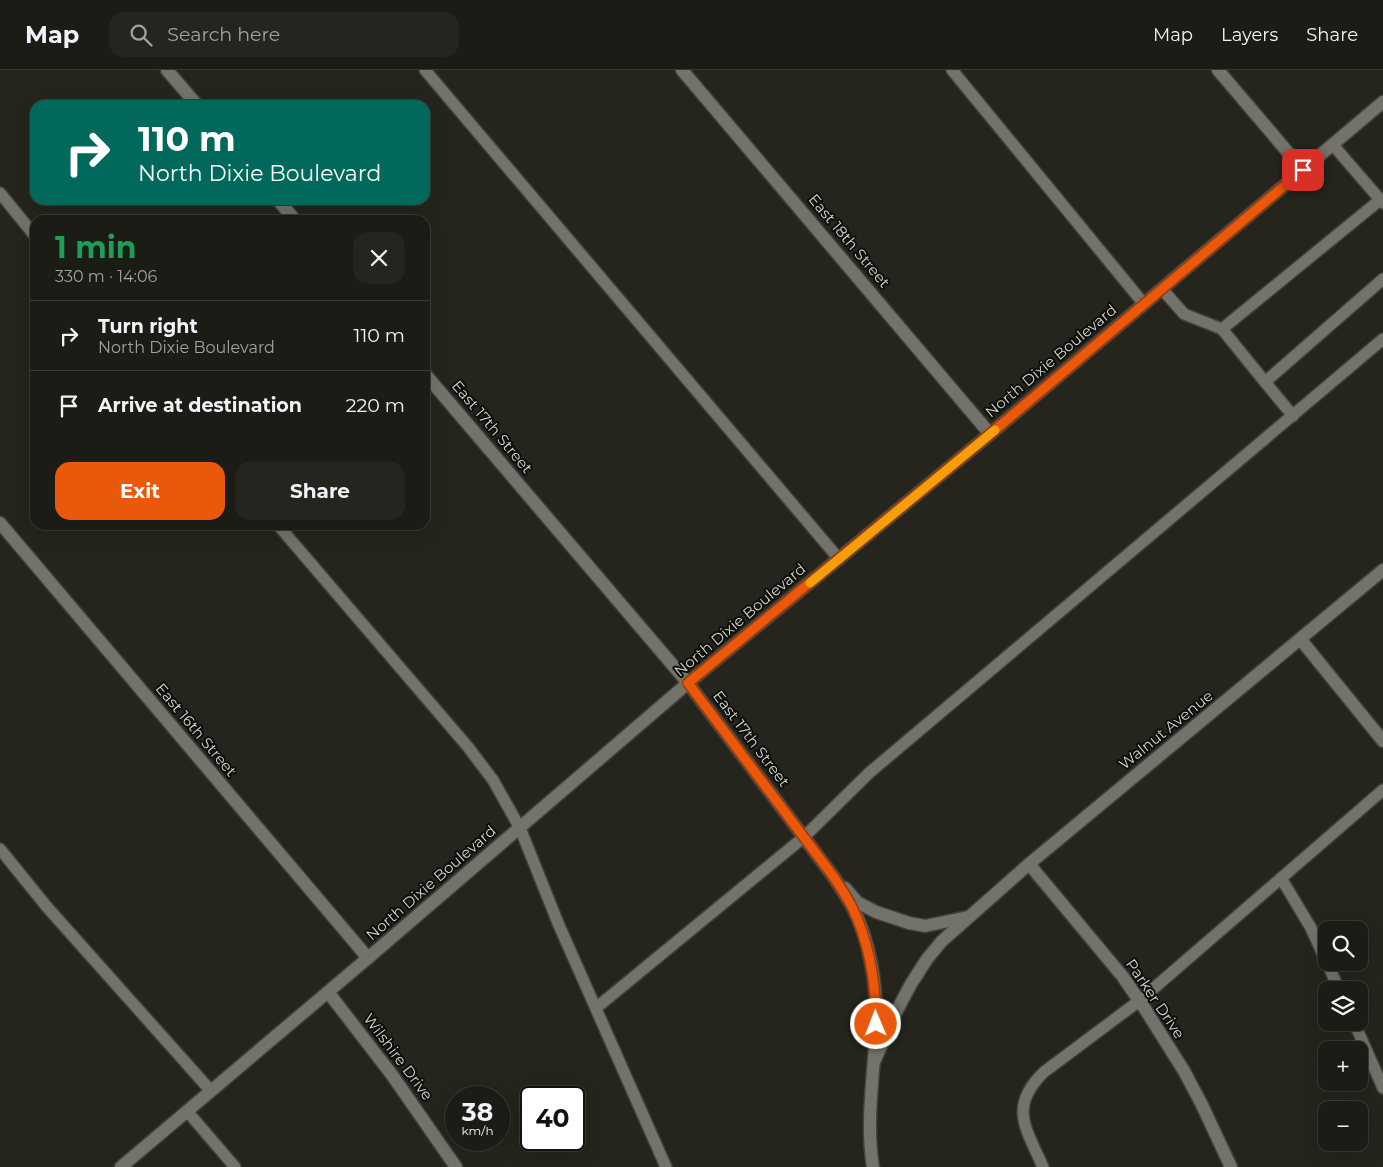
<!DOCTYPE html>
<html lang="en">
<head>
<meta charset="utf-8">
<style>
  :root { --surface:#1c1c16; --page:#25251f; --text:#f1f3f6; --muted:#a0a1a1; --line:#3a3a35; --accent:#ea580c }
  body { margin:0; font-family:Montserrat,sans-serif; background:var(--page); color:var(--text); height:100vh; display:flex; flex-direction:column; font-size:19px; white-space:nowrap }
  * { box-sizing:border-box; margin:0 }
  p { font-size:16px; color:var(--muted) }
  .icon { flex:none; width:28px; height:28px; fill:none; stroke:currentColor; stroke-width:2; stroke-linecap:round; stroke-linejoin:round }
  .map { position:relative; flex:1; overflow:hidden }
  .details { position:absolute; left:30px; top:145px; width:400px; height:315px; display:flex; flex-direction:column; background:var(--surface); border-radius:15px; box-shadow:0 5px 20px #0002,0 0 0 1px var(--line) }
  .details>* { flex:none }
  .hud { position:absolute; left:30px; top:30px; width:400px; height:105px; border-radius:15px; box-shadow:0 5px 20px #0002,0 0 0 1px var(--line); background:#00695c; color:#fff; overflow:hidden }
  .tools { position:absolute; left:1318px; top:851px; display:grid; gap:10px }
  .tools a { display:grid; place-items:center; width:50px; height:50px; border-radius:10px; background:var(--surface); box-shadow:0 5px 20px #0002,0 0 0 1px var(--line); font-size:25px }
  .speed { position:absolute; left:445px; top:1016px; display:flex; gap:10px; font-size:25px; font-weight:700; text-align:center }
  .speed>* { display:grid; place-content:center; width:65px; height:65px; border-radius:50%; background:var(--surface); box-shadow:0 5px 20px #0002,0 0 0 1px var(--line); line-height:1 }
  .speed small { font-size:12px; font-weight:400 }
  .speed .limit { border:2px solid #111; border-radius:8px; background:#fff; color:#111 }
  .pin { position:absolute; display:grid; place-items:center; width:42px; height:42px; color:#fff; margin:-21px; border-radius:10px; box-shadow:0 2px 8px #0006 }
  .me { position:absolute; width:55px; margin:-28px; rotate:359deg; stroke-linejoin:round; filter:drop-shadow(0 0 4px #0008) }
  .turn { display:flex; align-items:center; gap:18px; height:105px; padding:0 25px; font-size:22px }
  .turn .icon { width:65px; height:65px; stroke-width:2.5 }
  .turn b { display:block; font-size:35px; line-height:42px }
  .round { display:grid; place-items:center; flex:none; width:52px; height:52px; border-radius:15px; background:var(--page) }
  .head { display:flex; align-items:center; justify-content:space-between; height:85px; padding:0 25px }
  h1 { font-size:30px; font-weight:700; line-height:38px; color:#1e9e55 }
  .primary-button { display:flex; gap:10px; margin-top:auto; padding:10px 25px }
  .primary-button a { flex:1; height:58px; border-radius:15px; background:var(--accent); color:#fff; font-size:20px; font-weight:700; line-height:58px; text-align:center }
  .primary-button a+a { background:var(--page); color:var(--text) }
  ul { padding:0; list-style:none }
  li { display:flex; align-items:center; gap:15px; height:70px; padding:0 25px; border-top:1px solid var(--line) }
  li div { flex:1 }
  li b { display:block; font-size:19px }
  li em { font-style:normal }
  header { display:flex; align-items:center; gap:30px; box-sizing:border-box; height:70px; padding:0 25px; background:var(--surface); border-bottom:1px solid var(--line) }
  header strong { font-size:24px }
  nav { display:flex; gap:28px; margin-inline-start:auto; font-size:18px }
  .search { width:350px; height:45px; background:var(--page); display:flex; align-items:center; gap:12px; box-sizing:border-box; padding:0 18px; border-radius:15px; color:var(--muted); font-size:19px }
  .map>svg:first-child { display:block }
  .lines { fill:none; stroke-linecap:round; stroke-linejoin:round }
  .lane-casing { stroke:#41413c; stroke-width:14 }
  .street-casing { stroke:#41413c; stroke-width:15 }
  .secondary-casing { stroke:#41413c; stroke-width:15 }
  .lane { stroke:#73736b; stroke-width:11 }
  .street { stroke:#73736b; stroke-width:12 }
  .secondary { stroke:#73736b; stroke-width:12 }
  .route-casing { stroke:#983908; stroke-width:12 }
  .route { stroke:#ea580c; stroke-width:9 }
  .slow { stroke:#f59e0b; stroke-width:9 }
  .labels { text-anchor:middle; stroke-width:4; stroke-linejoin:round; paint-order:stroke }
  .street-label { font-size:15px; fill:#d4d4cf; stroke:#0e0e0b }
</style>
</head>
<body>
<header>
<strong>Map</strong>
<div class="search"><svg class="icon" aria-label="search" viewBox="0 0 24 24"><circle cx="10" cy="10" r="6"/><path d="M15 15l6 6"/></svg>Search here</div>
<nav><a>Map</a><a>Layers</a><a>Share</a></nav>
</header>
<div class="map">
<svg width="1383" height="1097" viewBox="0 0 1383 1097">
  <rect width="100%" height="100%" fill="#25251e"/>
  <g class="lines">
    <defs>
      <g id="lane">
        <path d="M425,0l414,489"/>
        <path d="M952,0l192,234"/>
        <path d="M1333,75l50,58"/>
        <path d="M0,123l35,43"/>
        <path d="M1162,219l22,25 38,15 43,53 118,-103"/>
        <path d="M1222,259l158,-129"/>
        <path d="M1265,312l28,34"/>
        <path d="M278,455l190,222 25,33 27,48 38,95 108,244"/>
        <path d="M0,779l47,58 164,184"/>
        <path d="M1281,808l30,50 15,33"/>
        <path d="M1327,892l12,28"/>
        <path d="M596,938l208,-171 65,-64 514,-434"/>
        <path d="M1354,952l29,66"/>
        <path d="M187,1041l48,56"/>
        <path d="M1043,1097c-17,-39 -35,-60 1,-95l95,-71 244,-211"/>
      </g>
      <g id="street">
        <path d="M682,0l308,364"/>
        <path d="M1218,0l85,100"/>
        <path d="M0,453l368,435"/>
        <path d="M1301,570l82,101"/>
        <path d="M1029,794l94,113 22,32 39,62 18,34 29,62"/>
        <path d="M845,818l12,14 19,10 33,11 16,3 43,-9"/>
        <path d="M328,922l64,83 64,92"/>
        <path d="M875,990l18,-42 18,-34 16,-25 15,-18 87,-77 354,-294"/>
      </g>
      <g id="secondary">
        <path d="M167,0l30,35"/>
        <path d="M278,130l17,20"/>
        <path d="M425,304l263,309 145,193c7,11 14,21 20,32 17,34 24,77 23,115 -1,48 -11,96 -3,144"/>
        <path d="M121,1097l247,-209 320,-275 302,-249 393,-332"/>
      </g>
    </defs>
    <use href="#lane" class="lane-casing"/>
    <use href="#street" class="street-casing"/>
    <use href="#secondary" class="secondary-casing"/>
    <use href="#lane" class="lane"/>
    <use href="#street" class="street"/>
    <use href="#secondary" class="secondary"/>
  </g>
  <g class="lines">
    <defs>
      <path id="route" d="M876,954c0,-39 -6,-79 -23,-115 -5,-11 -13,-22 -20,-33l-145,-193 302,-249 313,-264"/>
    </defs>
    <use href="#route" class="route-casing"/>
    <use href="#route" class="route"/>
    <path class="slow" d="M810,513l185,-153"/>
  </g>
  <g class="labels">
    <g class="street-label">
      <text transform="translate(849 171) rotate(50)" y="5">East 18th Street</text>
      <text transform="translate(1051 291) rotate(-40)" y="5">North Dixie Boulevard</text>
      <text transform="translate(492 357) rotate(50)" y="5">East 17th Street</text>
      <text transform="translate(740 550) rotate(-40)" y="5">North Dixie Boulevard</text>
      <text transform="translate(196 660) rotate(50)" y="5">East 16th Street</text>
      <text transform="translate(1166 660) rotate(-39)" y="5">Walnut Avenue</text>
      <text transform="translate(751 669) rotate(53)" y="5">East 17th Street</text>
      <text transform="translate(431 813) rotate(-41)" y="5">North Dixie Boulevard</text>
      <text transform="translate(1155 929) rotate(56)" y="5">Parker Drive</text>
      <text transform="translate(398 987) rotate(53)" y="5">Wilshire Drive</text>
    </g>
  </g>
</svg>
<div class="tools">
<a><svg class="icon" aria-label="search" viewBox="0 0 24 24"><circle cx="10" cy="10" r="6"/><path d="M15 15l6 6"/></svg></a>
<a><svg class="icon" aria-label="layers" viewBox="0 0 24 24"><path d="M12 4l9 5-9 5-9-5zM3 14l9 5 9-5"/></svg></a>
<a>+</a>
<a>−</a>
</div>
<div class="speed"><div>38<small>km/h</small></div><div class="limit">40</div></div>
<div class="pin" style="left:1303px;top:100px;background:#d93025"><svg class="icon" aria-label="arrive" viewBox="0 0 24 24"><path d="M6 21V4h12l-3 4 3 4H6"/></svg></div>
<svg class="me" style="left:876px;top:954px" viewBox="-20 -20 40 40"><circle r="17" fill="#ea580c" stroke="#fff" stroke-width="3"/><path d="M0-11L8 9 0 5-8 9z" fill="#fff"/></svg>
<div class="hud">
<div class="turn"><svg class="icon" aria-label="right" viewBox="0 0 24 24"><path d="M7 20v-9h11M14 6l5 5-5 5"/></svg><div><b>110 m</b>North Dixie Boulevard</div></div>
</div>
<section class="details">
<div class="head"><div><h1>1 min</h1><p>330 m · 14:06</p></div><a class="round"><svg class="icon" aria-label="close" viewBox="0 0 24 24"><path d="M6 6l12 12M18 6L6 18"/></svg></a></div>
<ul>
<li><svg class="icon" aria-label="right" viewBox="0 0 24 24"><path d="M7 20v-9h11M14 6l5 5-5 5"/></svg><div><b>Turn right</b><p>North Dixie Boulevard</p></div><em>110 m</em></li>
<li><svg class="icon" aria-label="arrive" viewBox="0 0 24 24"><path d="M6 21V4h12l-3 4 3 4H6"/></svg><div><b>Arrive at destination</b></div><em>220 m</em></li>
</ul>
<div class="primary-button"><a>Exit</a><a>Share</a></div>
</section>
</div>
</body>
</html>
